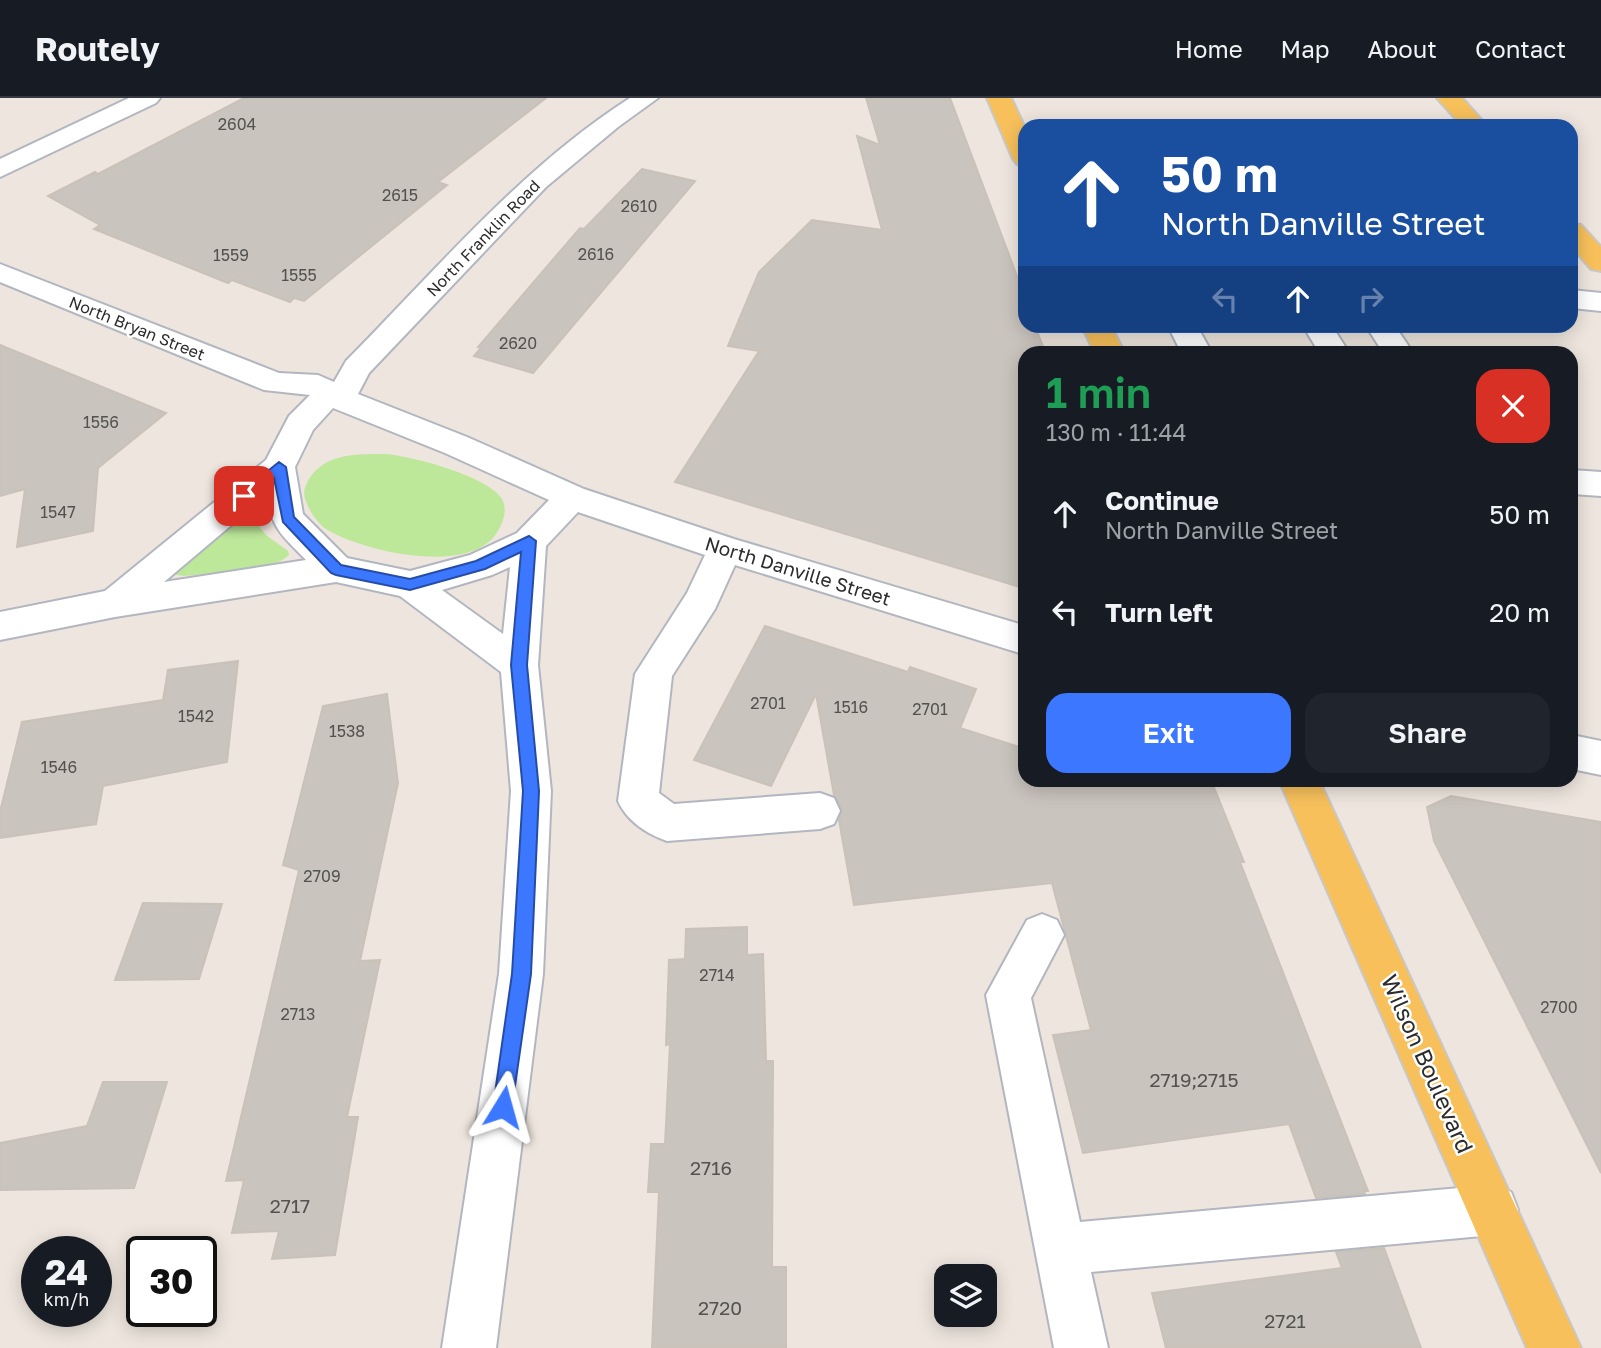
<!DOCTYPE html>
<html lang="en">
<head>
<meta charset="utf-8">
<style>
  :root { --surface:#171b24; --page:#20242c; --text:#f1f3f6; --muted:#9ea1a6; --line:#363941; --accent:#3b77ff }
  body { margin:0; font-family:"Golos Text",sans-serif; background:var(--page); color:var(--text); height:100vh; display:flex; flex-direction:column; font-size:26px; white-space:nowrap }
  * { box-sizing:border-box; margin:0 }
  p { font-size:23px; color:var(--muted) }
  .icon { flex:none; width:38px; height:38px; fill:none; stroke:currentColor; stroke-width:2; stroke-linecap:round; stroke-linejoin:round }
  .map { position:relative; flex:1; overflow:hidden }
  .sheet { position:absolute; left:1018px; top:248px; width:560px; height:441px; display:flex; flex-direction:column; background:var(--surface); border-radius:21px; box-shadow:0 4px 18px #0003 }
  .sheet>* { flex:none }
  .guide { position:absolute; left:1018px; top:21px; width:560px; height:214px; border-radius:21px; box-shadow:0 4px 18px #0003; background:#1a4fa0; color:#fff; overflow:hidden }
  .buttons { position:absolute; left:934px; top:1166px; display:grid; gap:14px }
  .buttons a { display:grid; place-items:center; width:63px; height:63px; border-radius:14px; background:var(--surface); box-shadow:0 4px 18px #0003; font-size:35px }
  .speed { position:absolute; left:21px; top:1138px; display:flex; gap:14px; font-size:35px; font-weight:700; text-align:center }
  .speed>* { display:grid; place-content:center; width:91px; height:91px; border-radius:50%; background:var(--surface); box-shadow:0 4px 18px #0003; line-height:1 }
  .speed small { font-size:18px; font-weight:400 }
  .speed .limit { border:4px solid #111; border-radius:10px; background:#fff; color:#111 }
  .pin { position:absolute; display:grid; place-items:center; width:60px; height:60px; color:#fff; margin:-30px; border-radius:14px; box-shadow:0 4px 10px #0006 }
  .me { position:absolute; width:77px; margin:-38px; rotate:8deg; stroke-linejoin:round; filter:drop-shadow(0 0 5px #0008) }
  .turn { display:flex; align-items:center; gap:24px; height:147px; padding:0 28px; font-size:32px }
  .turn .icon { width:91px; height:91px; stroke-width:2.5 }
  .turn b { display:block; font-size:49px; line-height:60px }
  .lanes { display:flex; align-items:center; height:66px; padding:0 28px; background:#0003; justify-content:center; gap:35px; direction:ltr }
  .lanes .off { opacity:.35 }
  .round { display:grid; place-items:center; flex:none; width:74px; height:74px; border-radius:21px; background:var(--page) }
  .overview { display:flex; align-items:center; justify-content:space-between; height:119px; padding:0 28px }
  h1 { font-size:42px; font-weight:600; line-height:52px; color:#1e9e55 }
  .button { display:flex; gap:14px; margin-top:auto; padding:14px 28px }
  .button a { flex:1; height:80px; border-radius:21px; background:var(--accent); color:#fff; font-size:28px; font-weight:600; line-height:80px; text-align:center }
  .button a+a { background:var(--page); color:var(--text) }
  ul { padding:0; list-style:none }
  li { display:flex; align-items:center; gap:21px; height:98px; padding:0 28px }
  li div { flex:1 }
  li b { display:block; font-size:26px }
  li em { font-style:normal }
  header { display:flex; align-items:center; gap:42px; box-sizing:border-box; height:98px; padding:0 35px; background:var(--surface); border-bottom:2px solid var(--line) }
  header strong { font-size:33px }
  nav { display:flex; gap:38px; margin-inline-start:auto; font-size:24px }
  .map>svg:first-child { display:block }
  .green { fill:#bde799 }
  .building { fill:#c9c4bd; stroke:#cac1b8; stroke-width:2 }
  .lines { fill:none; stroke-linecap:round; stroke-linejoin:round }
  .minor-casing { stroke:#b2b6c0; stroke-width:4 }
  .major-casing { stroke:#c8c8c8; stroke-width:4 }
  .minor { fill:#fff; fill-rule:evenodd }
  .major { fill:#f7c05b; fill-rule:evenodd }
  .route { fill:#3b77ff; stroke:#264da6; stroke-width:2 }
  .labels { text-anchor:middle; stroke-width:5; stroke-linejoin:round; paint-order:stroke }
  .number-label { font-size:16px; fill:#535250 }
  .far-street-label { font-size:16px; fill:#2c2c2c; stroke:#fff }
  .street-label { font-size:19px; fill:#2c2c2c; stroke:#fff }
  .near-number-label { font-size:19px; fill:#535250 }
  .near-street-label { font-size:23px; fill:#2c2c2c; stroke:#fff }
</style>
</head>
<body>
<header>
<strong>Routely</strong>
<nav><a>Home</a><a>Map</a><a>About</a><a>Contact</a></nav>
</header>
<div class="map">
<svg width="1601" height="1250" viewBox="0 0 1601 1250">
  <rect width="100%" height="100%" fill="#eee6de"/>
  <g class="green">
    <path d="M385,356c27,2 103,22 117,45 6,11 1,25 -6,35 -29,42 -135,17 -170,-5 -10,-7 -17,-19 -21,-30 -2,-8 0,-13 4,-20 16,-26 49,-25 76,-25z"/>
    <path d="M244,417l7,1 15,19 22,16 1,4c-16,17 -81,18 -106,21l-10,-2 3,-5z"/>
  </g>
  <g class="building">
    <path d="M244,0h302l-108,84 9,3 -143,116 -10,-3 -4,4 -58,-22 -4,3 -134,-54 6,-4 -52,-29 47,-24 3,2z"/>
    <path d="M866,0h84l76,202v26h9l11,28h-20v235l-351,-107 84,-131 -31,-5 31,-74 53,-52 70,10 -25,-94 23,9z"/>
    <path d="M642,71l53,12 -162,192 -59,-17 7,-8 -3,-1 102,-119 4,1z"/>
    <path d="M0,247l166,68 -68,55 -5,63 -76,16 8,-58 -25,7z"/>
    <path d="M765,528l143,46 2,-5 66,22 -16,39 66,21v31h185l33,82h-4l128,329h-4l1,3 -49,4 -27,-74 -206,29 -30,-118 38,-5 -39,-147 -198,22 -15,-85 3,-10 -8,-15 -18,-101 -45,92 -77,-26z"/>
    <path d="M238,563l-11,101 -124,24 -7,38 -96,14v-26l22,-90 141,-22 5,-30z"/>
    <path d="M387,596l11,89 -38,178 20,-1 -33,157h11l-23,138 -63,4 7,-28 -47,2 12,-53 -18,1 73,-311 -16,-5 40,-159z"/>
    <path d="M1451,698l150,26v351l-167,-332 -7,-34z"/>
    <path d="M143,805l79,1 -23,75 -84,1z"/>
    <path d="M747,829v28l16,-1 3,107h7l-1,206h14v81h-134l7,-156h-11l3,-48h14l5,-100 -4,1 3,-85 16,-1 1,-30z"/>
    <path d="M103,984h64l-33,106 -134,2v-47l87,-17z"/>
    <path d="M1384,1150l37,100h-255l-14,-55 190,-25 -6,-16z"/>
  </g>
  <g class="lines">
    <defs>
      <g id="minor">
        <path d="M129,0h31l-4,5 -156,74v-18z"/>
        <path d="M630,0h28l-40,29 -72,60 -177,186 -11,21 109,43 117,52 150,50 292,87v29l-291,-90 -20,44 -43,67 -13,117 15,11 146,-11 14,5 6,13 -6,13 -14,5 -153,12c-20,-7 -40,-20 -49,-40l17,-127 52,-81 18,-38 -127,-43 -32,34 -8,119 13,126 -8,183 -47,374h-54l57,-374 12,-183 -10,-119 -101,-76 -64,-14 -221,35 -115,23v-28l105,-21 161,-131 23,-44 21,-21 -46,-5 -264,-108v-18l279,109 39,2 16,7 12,-21c90,-91 176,-194 284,-263zM333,310l112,45 104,47 -32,33 -47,22 -60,16 -63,-13 -44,-44 -8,-47 18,-37zM267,397c5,35 16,41 39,65l-142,22zM510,469l-7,67 -61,-44 50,-15z"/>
        <path d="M1572,192l29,3v18l-29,-3z"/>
        <path d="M1168,228h29l15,27 -30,1z"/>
        <path d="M1303,228h29l18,28h-30z"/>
        <path d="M1366,228h29l19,28h-30z"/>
        <path d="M1572,372l29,2v24l-29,-2z"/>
        <path d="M1572,637l29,6v34l-29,-6z"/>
        <path d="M1042,816l15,6 7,15 -33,63 49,224 413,-37 18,7 7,18 -7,18 -18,7 -402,37 17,76h-54l-68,-353 41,-75z"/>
      </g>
      <g id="major">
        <path d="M987,0h24l15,32v36l-9,-2 -4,-5z"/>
        <path d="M1437,0h25l25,28h-25z"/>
        <path d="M1572,125l9,2 20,22v24l-10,-2 -19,-22z"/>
        <path d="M1082,228h29l14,28h-30z"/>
        <path d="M1279,682h40l262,568h-54z"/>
      </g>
    </defs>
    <use href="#minor" class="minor-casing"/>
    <use href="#major" class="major-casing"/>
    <use href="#minor" class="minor"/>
    <use href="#major" class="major"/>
  </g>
  <path class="route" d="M279,364l7,5 8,50 47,48 69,14 66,-18 53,-25 7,5 -9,124 12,126 -8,183 -19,133 -2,7 -7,3 -7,-3 -3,-7 19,-133 11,-183 -12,-126 10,-113 -36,17 -75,21 -74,-15 -5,-2 -48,-51 -9,-44 -25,21 -5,2 -7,-5z"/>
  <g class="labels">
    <g class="number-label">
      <text x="237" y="32">2604</text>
      <text x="400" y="103">2615</text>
      <text x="639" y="114">2610</text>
      <text x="596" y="162">2616</text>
      <text x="231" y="163">1559</text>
      <text x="299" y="183">1555</text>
      <text x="518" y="251">2620</text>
      <text x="101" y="330">1556</text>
      <text x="58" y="420">1547</text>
      <text x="768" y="611">2701</text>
      <text x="851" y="615">1516</text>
      <text x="930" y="617">2701</text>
      <text x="196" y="624">1542</text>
      <text x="347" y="639">1538</text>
      <text x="59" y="675">1546</text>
      <text x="322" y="784">2709</text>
      <text x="717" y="883">2714</text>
      <text x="1559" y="915">2700</text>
      <text x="298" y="922">2713</text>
    </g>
    <g class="far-street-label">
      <text transform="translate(483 140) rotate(-46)" y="6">North Franklin Road</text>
      <text transform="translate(137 230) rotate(22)" y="6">North Bryan Street</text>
    </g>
    <g class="street-label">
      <text transform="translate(798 473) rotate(17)" y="7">North Danville Street</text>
    </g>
    <g class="near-number-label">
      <text x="1194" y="989">2719;2715</text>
      <text x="711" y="1077">2716</text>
      <text x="290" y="1115">2717</text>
      <text x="720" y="1217">2720</text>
      <text x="1285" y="1230">2721</text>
    </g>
    <g class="near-street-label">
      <text transform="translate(1427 966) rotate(66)" y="8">Wilson Boulevard</text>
    </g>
  </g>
</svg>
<div class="buttons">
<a><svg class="icon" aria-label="layers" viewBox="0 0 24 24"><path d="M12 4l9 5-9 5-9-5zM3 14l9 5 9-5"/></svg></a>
</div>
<div class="speed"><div>24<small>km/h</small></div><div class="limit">30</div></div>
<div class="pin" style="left:244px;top:398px;background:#d93025"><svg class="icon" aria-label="arrive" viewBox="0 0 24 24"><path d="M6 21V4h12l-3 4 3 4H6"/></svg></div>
<svg class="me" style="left:503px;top:1009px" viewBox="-20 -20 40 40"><path d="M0-17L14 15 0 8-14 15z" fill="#3b77ff" stroke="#fff" stroke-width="4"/></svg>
<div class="guide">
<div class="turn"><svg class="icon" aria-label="ahead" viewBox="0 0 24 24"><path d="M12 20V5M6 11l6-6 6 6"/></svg><div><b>50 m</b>North Danville Street</div></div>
<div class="lanes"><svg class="icon off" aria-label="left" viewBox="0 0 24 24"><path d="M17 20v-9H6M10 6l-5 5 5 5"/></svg><svg class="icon" aria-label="ahead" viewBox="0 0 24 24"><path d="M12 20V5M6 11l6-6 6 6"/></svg><svg class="icon off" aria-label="right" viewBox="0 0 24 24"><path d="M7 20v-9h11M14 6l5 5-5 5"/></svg></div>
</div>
<section class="sheet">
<div class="overview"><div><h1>1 min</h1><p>130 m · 11:44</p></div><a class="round" style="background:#d93025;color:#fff"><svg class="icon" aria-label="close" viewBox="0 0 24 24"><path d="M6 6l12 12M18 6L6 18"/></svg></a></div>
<ul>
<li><svg class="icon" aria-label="ahead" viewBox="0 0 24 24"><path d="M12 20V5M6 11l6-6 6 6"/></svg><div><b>Continue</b><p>North Danville Street</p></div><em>50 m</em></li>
<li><svg class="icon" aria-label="left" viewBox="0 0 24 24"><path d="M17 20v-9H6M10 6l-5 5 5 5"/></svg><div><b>Turn left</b></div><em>20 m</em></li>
</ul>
<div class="button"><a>Exit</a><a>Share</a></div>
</section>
</div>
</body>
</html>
